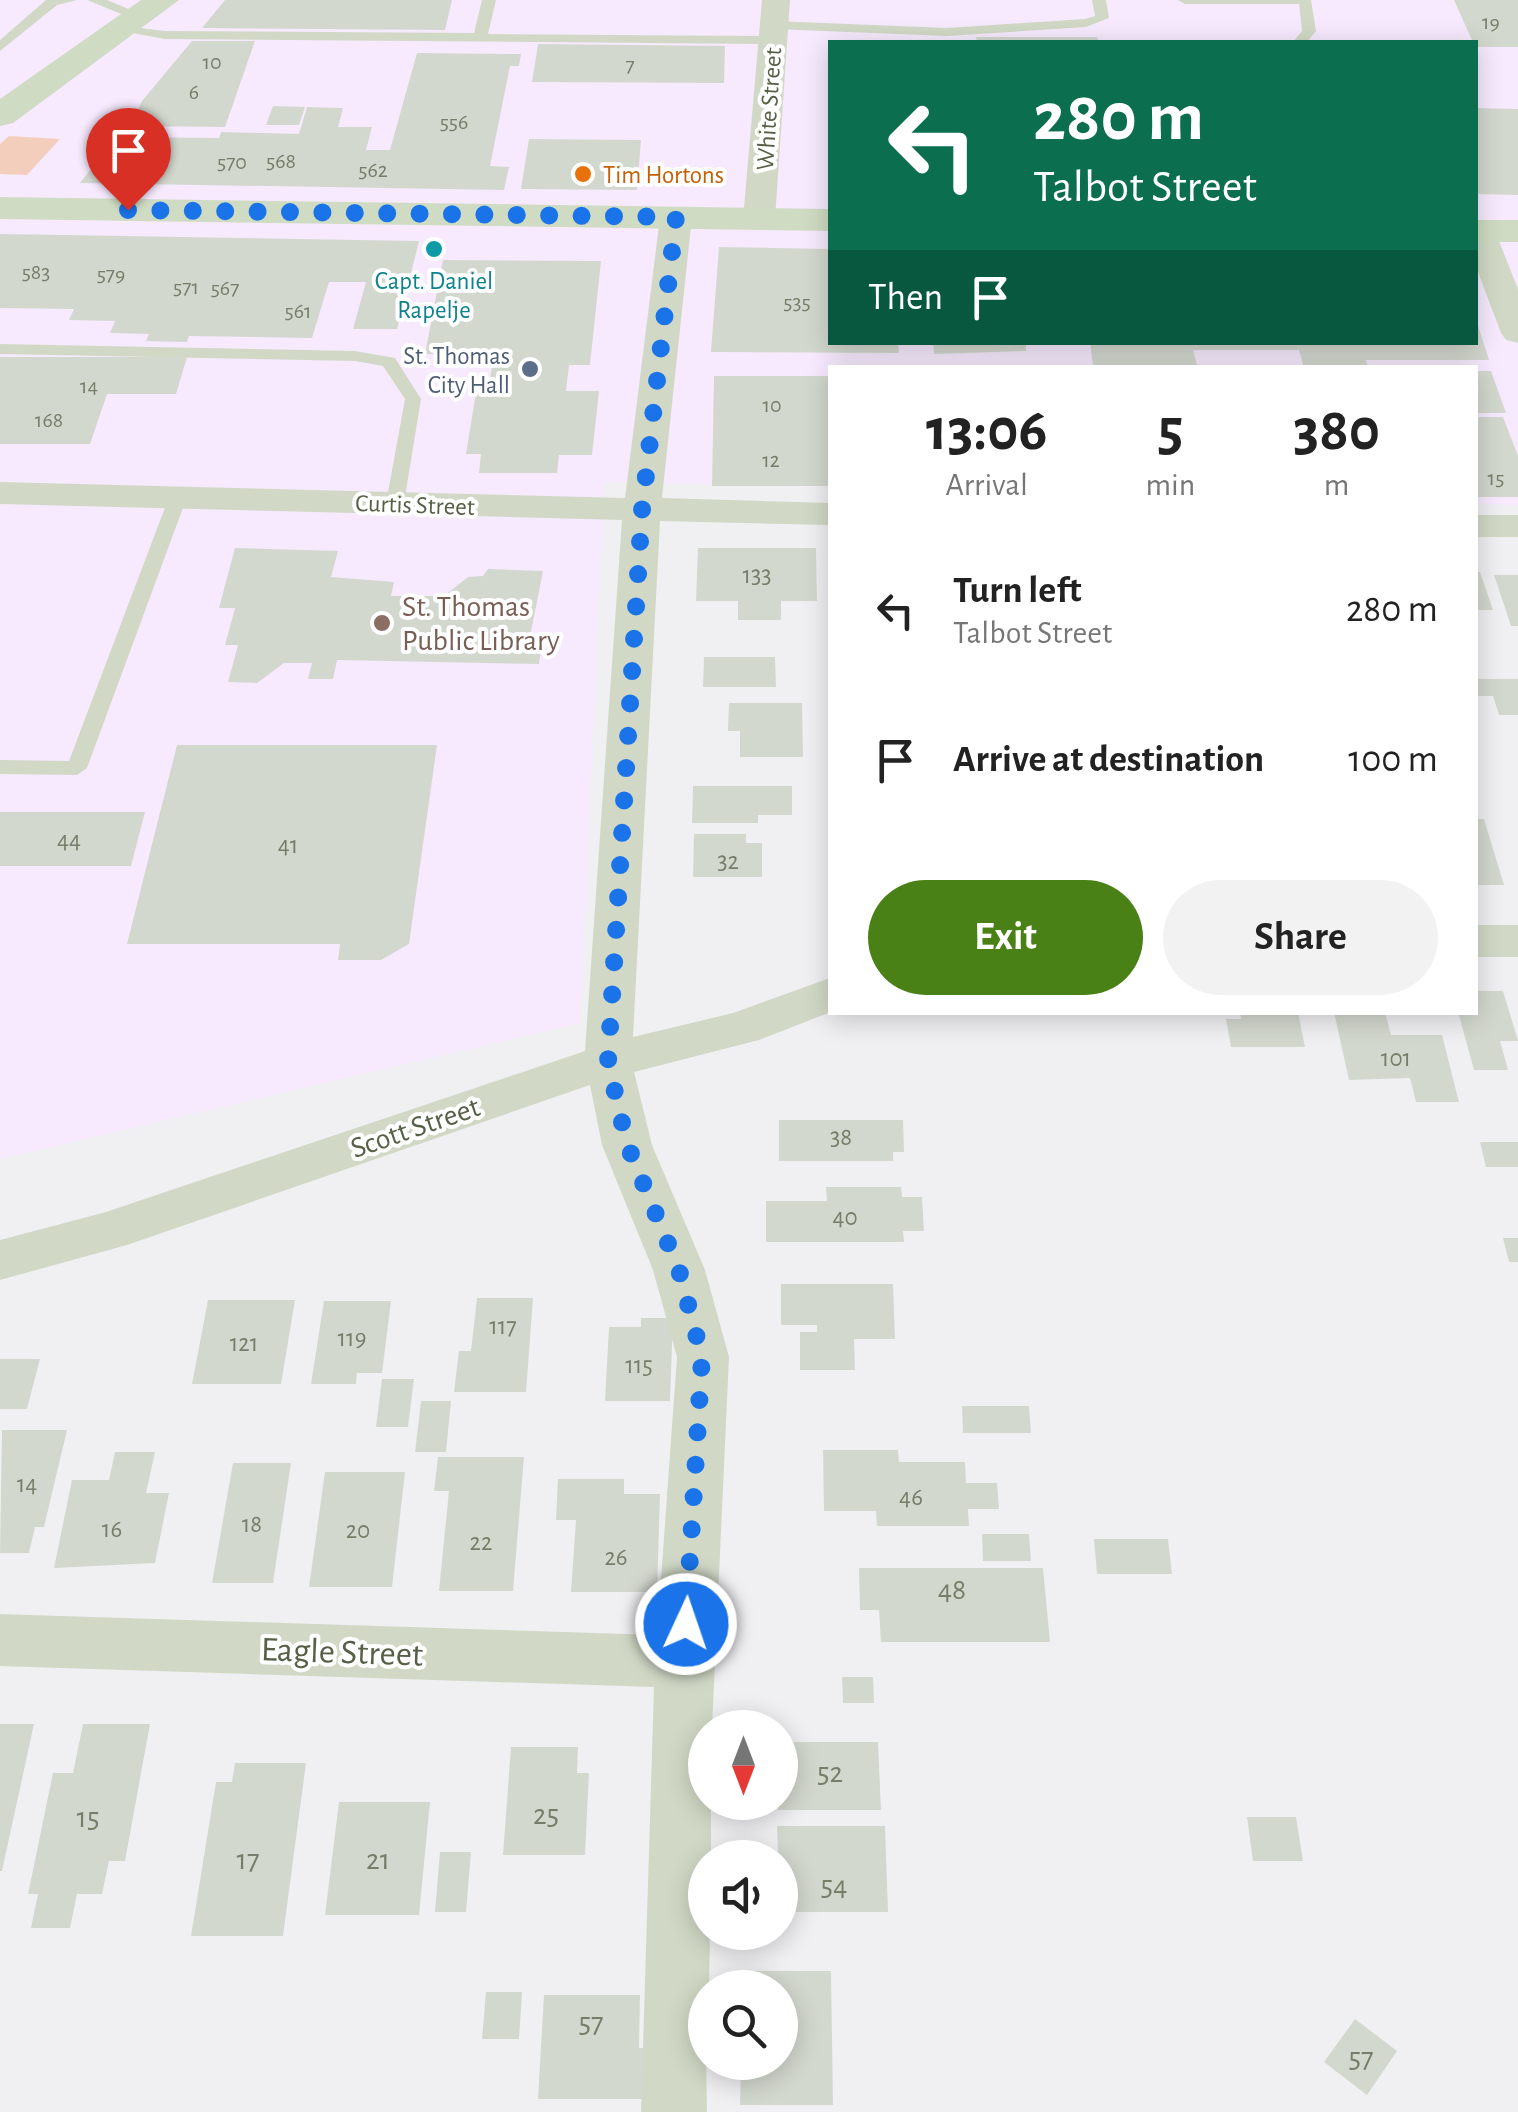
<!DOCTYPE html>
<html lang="en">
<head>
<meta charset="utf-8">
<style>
  :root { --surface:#fff; --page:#f2f2f2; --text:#222; --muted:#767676; --accent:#4a8117 }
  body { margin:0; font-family:"Alegreya Sans",sans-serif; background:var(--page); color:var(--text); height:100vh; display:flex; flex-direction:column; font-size:38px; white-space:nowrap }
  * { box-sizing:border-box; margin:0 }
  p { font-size:32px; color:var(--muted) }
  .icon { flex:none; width:55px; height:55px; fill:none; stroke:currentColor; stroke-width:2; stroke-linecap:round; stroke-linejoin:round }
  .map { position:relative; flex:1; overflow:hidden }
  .side { position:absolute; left:828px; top:365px; width:650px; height:650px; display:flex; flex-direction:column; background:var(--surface); border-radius:0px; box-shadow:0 5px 25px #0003 }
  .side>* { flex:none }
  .guide { position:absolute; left:828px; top:40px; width:650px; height:305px; border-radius:0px; box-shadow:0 5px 25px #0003; background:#0b6e4f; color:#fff; overflow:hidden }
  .needle { width:65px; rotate:180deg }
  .fabs { position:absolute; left:688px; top:1710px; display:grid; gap:20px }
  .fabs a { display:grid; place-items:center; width:110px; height:110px; border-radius:50%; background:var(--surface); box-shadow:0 5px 25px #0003; font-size:50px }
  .pin { position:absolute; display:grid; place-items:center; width:85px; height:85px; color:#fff; margin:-102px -42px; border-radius:50% 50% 50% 0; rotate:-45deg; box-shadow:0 0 10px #0007 }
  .pin .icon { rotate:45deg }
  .me { position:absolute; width:110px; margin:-55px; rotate:3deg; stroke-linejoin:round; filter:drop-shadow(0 0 8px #0008) }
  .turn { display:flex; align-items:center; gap:35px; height:210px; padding:0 40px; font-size:45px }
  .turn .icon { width:130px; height:130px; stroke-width:2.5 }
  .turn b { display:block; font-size:70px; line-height:85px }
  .then { display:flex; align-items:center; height:95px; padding:0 40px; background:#0003; gap:20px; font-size:38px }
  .eta { display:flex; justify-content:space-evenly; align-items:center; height:170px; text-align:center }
  .eta b { font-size:60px; font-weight:700; line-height:70px }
  .action { display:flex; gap:20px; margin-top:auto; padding:20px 40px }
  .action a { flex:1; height:115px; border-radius:60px; background:var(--accent); color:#fff; font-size:40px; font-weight:700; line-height:115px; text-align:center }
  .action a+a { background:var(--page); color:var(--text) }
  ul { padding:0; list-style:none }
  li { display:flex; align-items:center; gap:30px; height:150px; padding:0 40px }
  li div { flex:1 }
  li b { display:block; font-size:38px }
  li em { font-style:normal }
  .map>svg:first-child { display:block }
  .commercial { fill:#f7eafe; fill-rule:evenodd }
  .green { fill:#f4cebc }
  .building { fill:#d3d8cf }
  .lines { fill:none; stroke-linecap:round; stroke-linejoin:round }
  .lane { fill:#d1d9c6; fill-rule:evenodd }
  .street { fill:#d1d9c6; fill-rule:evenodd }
  .secondary { fill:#cfdbc2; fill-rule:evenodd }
  .route { stroke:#1a73e8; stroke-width:18; stroke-dasharray:0 32.4 }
  .food-dot { fill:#e8710a; stroke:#fff; stroke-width:4 }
  .culture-dot { fill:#0f9aa8; stroke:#fff; stroke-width:4 }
  .service-dot { fill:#5c6f8a; stroke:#fff; stroke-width:4 }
  .education-dot { fill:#8d6e63; stroke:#fff; stroke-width:4 }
  .labels { text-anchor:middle; stroke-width:8; stroke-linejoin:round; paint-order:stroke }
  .far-number-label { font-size:22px; fill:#747e68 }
  .far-street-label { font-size:25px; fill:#556046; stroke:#fff }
  .far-food-label { font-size:25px; fill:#c56008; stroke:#fff; text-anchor:start }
  .far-culture-label { font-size:25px; fill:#0d838f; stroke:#fff }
  .far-service-label { font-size:25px; fill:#4e5e75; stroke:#fff; text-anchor:end }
  .number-label { font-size:25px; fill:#747e68 }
  .education-label { font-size:30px; fill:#785e54; stroke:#fff; text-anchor:start }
  .street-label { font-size:30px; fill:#556046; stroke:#fff }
  .near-number-label { font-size:30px; fill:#747e68 }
  .near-street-label { font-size:35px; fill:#556046; stroke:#fff }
</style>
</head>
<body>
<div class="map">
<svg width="1518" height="2112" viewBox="0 0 1518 2112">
  <rect width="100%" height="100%" fill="#f0f0f3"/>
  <path class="commercial" d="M0,0h1518v505l-43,-1v-136h-645v119l-226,-5 -24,541 -580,136zM830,42h645v300h-645z"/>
  <path class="green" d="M9,136l51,3 -33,36 -27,-1v-30z"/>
  <g class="building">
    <path d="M225,0h227l-7,30 -243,-2z"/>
    <path d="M1454,0h64v47h-43z"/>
    <path d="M976,37h121l2,5h-122z"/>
    <path d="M192,41h63l-30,86 -94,-1 11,-25z"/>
    <path d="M538,44l187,2 -1,37 -192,-1z"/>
    <path d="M417,53l104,1 -2,12h-9l-20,100 19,1 -5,23 -424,-7 36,-46 103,1 2,-6 78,2 8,-27 36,1 -5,19h34l-6,23h24z"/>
    <path d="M273,106l32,1 -6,18h-33z"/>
    <path d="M1475,108l43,1v86l-43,-1z"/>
    <path d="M529,139l112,1 -4,50 -116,-1z"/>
    <path d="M0,234l66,1 353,6 -22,88h-44l13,-47h-37l-17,56 -123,-2 -2,6 -41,-1 3,-7 -39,-1 5,-12 -46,-1 5,-11 -74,-1z"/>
    <path d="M719,247l111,2v93h68l1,11 -188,-1z"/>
    <path d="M443,260l158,1 -11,104h-21l-3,26h33l-7,64h-33l-2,18h-78l2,-19h-15l10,-62h12l6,-37 -69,-1z"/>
    <path d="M1476,319l13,41h-123l2,8h-64l-5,-18h-106l4,15h-104l-3,-23h385z"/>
    <path d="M933,342h93v9l-92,3z"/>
    <path d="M0,357h187l-11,37h-69l-17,50h-90z"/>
    <path d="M1475,371h16l15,42h-31z"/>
    <path d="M714,376h116v110h-118z"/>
    <path d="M1475,417h28l15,39v41h-43z"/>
    <path d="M235,548l103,3 -7,26 63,5 -3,14h53l24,-19 15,-1 5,-7 55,2 -13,66 12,5 -3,22 -202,-4 -4,19h-25l4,-16h-28l-27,20 -29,-1 10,-37h-13l10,-37h-16z"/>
    <path d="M698,548h118l1,53h-36v19h-43v-19h-42z"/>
    <path d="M1475,572h5l13,38h-18z"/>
    <path d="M1494,575h24v51h-7z"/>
    <path d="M704,657h71l1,30h-73z"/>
    <path d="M1475,679h43v36h-19l-6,-19h-18z"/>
    <path d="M729,703h73l1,54h-63v-26h-12z"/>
    <path d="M177,745h260l-28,199 -28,16h-43l2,-16h-213z"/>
    <path d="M693,786h99v29h-34v8h-66z"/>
    <path d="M0,812h145l-14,54h-131z"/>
    <path d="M1475,819h9l20,66h-29z"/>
    <path d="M694,834h52v9h16v34h-69z"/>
    <path d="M1475,991h28l15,50h-18l8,29h-34l-16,-58h17z"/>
    <path d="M1240,1012h58l7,35h-74l-5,-28h15z"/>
    <path d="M1334,1012h51l6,23h51l17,67h-43l-6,-24 -61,2z"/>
    <path d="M779,1120h124l1,32h-11v9h-114z"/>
    <path d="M1480,1142h38v25h-32z"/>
    <path d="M826,1187h75l1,10h20l2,34h-21l1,11h-138v-41h61z"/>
    <path d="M1503,1238h15v24h-9z"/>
    <path d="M781,1284h112l2,55h-41l1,31h-55v-38h17v-7h-36z"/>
    <path d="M477,1298h56l-7,94h-72l5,-41h12z"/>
    <path d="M208,1300h87l-14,84h-89z"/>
    <path d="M324,1301h67l-9,72h-25l-1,11h-45z"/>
    <path d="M641,1318h32l-3,83h-65l4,-74h32z"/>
    <path d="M0,1359h40l-13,50h-27z"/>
    <path d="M382,1379h32l-6,48h-32z"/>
    <path d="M421,1401h30l-5,51h-31z"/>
    <path d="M962,1406h67l2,27h-68z"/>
    <path d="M2,1430h65l-23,97h-9l-6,26h-29z"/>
    <path d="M823,1450h75l1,12h66l1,21h31l2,26h-31l1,17h-92l-1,-15h-52z"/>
    <path d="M115,1452h40l-9,41h23l-14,70 -101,5 18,-88h37z"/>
    <path d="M438,1457h86l-11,134h-74l10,-100h-15z"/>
    <path d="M233,1463h58l-18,120h-61z"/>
    <path d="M325,1472h80l-13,115h-83z"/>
    <path d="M558,1479h66v15h36l-3,98h-86l5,-72h-20z"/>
    <path d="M982,1534h47l2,27h-48z"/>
    <path d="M1094,1539h74l4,35h-75z"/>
    <path d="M859,1568h184l7,74h-169l-2,-32h-19z"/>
    <path d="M842,1677h31l1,26h-31z"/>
    <path d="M0,1724h34l-32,147h-2z"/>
    <path d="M83,1724h67l-25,137h-16l-7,33h-25l-7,34h-39l7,-34h-10l25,-121h20z"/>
    <path d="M780,1742h98l3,68h-103z"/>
    <path d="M511,1747h67l-1,26h12l-4,82h-82z"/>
    <path d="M235,1763h71l-23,173h-92l25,-154h16z"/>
    <path d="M339,1802h91l-11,113h-94z"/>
    <path d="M1247,1817h49l7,44h-50z"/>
    <path d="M777,1826h108l3,86h-108z"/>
    <path d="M440,1852h31l-5,60h-31z"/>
    <path d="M741,1971h90l2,134h-93l1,-43h39v-74h-39z"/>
    <path d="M486,1992h36l-3,47h-37z"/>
    <path d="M544,1995h96l-1,53h14l-2,51h-113z"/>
    <path d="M1355,2019l42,32 -30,44 -43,-33z"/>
  </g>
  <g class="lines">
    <g class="lane">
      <path d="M46,0h31l-20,5 -57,46v-11z"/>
      <path d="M87,0h20l41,17 -12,3z"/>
      <path d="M482,0h14l-8,34 285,2 7,4 -7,4 -608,-5 -49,-9 7,-4 42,5 309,2z"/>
      <path d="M1092,0h14l3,18 -23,9 -139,9 -173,-7 -7,-4 7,-4 173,7 138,-9 10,-3z"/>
      <path d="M1178,0h133l5,31 -9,11h-14l9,-11 -3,-27h-114z"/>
      <path d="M0,344l355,7 40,7 26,41 -17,104 -9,5 -9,-5 19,-104 -22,-33 -28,-5 -355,-7z"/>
      <path d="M178,492l9,5 -100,271 -10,7 -77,-1v-14l69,1 100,-264z"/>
    </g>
    <g class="street">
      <path d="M762,0h28l-15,219 -5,7h-22l-5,-7z"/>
      <path d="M676,207l11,3 5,7 -30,281 168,5v22l-170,-4 -27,516 100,-24 97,-35 1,34 -72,28 -125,32 18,73 53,125 24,87 -17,371h-7v74h6v56h-6v74h5l-1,56h-4l2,124h-66l13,-425 -654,-21v-52l657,21 20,-278 -24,-87 -51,-125 -12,-60 -463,160 -127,35v-40l106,-28 479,-161 37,-531 -622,-16v-22l625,16 35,-281 5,-7z"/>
      <path d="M1479,221l12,3 4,7 23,58v54l-12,-3 -5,-7 -26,-69v-42z"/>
      <rect x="1475" y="515" width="43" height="22"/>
      <rect x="1475" y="925" width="43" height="32"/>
    </g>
    <g class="secondary">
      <path d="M141,0h38l-166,123 -13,3v-27z"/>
      <path d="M0,197l830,12v22l-830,-12z"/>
      <rect x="1475" y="220" width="43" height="22"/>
    </g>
  </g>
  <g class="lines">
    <path class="route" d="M128,210l548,7 -34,293 -34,552 19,82 52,126 23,87 -16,267"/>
  </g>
  <circle class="food-dot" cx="583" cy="174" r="10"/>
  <circle class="culture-dot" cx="434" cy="249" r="10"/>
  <circle class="service-dot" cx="530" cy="369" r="10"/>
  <circle class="education-dot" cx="382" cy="623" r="10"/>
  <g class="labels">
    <g class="far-number-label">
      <text x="1491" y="29">19</text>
      <text x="212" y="69">10</text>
      <text x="630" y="72">7</text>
      <text x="194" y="99">6</text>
      <text x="454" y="129">556</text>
      <text x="281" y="168">568</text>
      <text x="232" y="169">570</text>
      <text x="373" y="177">562</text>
      <text x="36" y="279">583</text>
      <text x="111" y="281">579</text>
      <text x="186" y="294">571</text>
      <text x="225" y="295">567</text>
      <text x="797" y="309">535</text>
      <text x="298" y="318">561</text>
      <text x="89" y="393">14</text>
      <text x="772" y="412">10</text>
      <text x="49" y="427">168</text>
      <text x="771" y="467">12</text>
      <text x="1496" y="485">15</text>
    </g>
    <g class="far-street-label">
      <text transform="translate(768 109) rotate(-86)" y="9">White Street</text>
      <text transform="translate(415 504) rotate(2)" y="9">Curtis Street</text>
    </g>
    <g class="far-food-label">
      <text x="603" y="183">Tim Hortons</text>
    </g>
    <g class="far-culture-label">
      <text x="434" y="289">Capt. Daniel<tspan x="434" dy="29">Rapelje</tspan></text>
    </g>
    <g class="far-service-label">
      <text x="510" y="364">St. Thomas<tspan x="510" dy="29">City Hall</tspan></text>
    </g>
    <g class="number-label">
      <text x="757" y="583">133</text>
      <text x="69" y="848">44</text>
      <text x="288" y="853">41</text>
      <text x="728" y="869">32</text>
      <text x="1396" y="1066">101</text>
      <text x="841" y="1145">38</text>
      <text x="845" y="1225">40</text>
      <text x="503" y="1334">117</text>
      <text x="352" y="1346">119</text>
      <text x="244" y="1351">121</text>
      <text x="639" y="1373">115</text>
      <text x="27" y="1492">14</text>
      <text x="911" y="1505">46</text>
      <text x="252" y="1532">18</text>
      <text x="112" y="1537">16</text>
      <text x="358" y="1538">20</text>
      <text x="481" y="1550">22</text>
      <text x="616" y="1565">26</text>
    </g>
    <g class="education-label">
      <text x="402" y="616">St. Thomas<tspan x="402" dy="34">Public Library</tspan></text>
    </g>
    <g class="street-label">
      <text transform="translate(415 1127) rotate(-19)" y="10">Scott Street</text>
    </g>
    <g class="near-number-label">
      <text x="952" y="1599">48</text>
      <text x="830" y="1782">52</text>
      <text x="546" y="1824">25</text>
      <text x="88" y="1827">15</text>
      <text x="248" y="1869">17</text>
      <text x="378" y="1869">21</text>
      <text x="834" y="1895">54</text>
      <text x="591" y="2032">57</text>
      <text x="1361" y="2067">57</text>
    </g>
    <g class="near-street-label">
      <text transform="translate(342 1651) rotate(2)" y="12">Eagle Street</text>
    </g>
  </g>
</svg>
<div class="fabs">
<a><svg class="needle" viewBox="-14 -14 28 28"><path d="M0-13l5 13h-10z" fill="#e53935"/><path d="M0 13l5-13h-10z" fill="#767676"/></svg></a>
<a><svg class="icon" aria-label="sound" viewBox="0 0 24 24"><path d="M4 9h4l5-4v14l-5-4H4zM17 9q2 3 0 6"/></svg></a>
<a><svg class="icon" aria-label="search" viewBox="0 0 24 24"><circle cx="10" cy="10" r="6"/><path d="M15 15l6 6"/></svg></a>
</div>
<div class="pin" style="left:128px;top:210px;background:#d93025"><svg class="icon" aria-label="arrive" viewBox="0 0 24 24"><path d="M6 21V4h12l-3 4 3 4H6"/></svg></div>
<svg class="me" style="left:686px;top:1624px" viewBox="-20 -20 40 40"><circle r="17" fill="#1a73e8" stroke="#fff" stroke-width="3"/><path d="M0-11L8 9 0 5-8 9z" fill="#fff"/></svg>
<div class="guide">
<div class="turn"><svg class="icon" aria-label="left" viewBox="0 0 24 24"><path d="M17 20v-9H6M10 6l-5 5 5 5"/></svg><div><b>280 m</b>Talbot Street</div></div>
<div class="then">Then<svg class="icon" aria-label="arrive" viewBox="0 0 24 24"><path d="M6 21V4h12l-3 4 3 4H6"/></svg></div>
</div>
<section class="side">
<div class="eta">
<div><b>13:06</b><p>Arrival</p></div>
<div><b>5</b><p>min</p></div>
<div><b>380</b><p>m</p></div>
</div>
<ul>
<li><svg class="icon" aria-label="left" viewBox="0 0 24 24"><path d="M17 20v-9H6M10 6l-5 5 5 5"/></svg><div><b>Turn left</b><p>Talbot Street</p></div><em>280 m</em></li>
<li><svg class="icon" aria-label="arrive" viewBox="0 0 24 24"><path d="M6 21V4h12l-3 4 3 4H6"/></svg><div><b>Arrive at destination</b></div><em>100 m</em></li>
</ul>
<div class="action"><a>Exit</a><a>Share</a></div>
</section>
</div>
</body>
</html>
